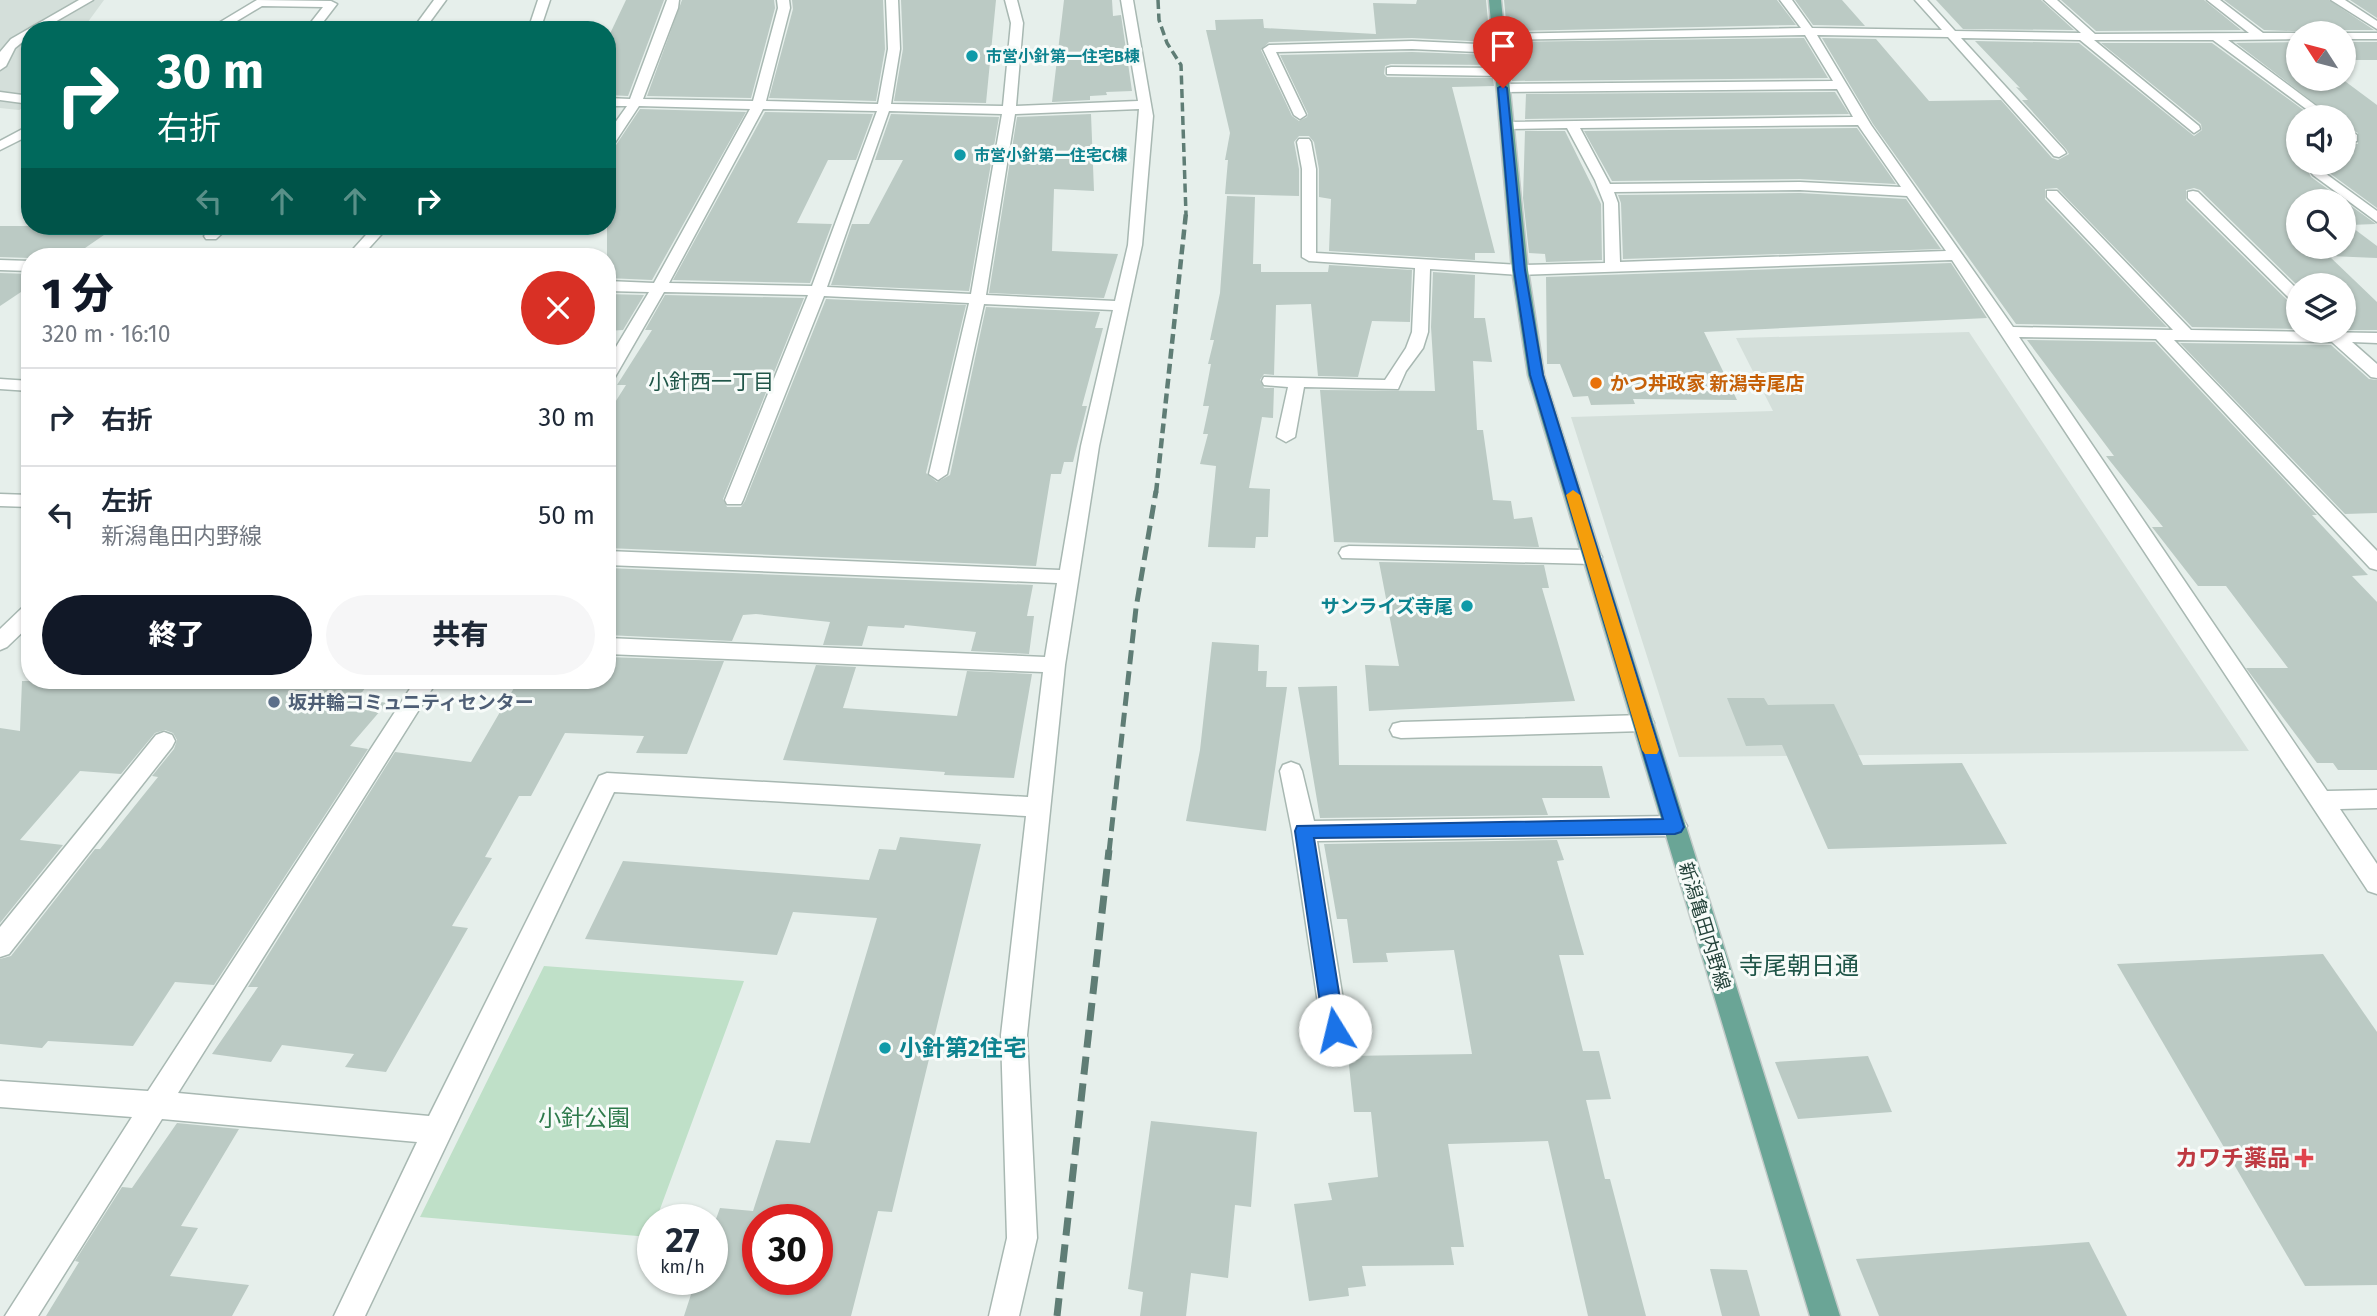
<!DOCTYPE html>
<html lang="ja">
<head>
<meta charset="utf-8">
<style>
  :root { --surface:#fff; --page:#f6f6f7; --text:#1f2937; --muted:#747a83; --line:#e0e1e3; --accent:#111827 }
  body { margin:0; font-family:"Fira Sans","Noto Sans JP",sans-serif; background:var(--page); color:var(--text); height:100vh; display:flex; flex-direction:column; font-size:26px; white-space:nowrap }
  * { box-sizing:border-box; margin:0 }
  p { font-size:23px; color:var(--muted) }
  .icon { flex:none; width:38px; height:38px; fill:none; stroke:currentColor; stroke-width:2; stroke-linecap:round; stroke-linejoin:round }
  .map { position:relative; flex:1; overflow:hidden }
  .details { position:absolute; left:21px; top:248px; width:595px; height:441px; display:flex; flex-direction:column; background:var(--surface); border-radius:28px; box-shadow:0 2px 5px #0004 }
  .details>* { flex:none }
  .hud { position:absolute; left:21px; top:21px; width:595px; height:214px; border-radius:28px; box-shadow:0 2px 5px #0004; background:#00695c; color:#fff; overflow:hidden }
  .needle { width:46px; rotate:306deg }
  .buttons { position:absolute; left:2286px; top:21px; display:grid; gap:14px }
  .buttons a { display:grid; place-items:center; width:70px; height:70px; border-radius:50%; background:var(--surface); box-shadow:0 2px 5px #0004; font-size:35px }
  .speed { position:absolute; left:637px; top:1204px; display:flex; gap:14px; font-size:35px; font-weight:700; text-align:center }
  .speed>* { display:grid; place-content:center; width:91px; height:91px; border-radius:50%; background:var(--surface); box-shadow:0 2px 5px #0004; line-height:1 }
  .speed small { font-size:18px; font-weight:400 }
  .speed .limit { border:10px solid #d22; background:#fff; color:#111 }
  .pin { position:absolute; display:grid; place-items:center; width:60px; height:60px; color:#fff; margin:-72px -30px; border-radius:50% 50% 50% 0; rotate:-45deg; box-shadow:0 0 7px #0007 }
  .pin .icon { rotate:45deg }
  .me { position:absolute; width:77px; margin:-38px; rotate:351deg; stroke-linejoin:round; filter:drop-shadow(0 0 5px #0008) }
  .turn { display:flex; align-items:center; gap:24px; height:147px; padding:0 21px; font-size:32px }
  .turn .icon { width:91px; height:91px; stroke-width:2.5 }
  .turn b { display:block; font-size:49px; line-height:60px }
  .lanes { display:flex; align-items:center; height:66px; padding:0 21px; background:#0003; justify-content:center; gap:35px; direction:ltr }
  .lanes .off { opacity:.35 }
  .round { display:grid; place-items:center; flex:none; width:74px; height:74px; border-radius:37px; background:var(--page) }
  .summary { display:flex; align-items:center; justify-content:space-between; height:119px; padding:0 21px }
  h1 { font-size:42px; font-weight:800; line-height:52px; color:var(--accent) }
  .button { display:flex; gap:14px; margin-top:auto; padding:14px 21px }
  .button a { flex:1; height:80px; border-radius:42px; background:var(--accent); color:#fff; font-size:28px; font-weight:800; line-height:80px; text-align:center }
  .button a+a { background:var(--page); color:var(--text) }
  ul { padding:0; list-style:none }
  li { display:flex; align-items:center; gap:21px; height:98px; padding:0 21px; border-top:2px solid var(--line) }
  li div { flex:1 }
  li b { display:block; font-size:26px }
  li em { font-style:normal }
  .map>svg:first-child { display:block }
  .built { fill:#d4dfda }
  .green { fill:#bfe0c8 }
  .building { fill:#bbcac4; fill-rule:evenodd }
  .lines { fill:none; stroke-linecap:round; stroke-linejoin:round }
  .minor-casing { stroke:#a8b8b2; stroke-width:3 }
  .major-casing { stroke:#c2cac8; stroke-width:3 }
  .minor { fill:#fff; fill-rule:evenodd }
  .major { fill:#6aa596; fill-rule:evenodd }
  .rail-far3 { stroke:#5f7d75; stroke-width:3.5; stroke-dasharray:9 4.5; stroke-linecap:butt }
  .rail-far2 { stroke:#5f7d75; stroke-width:4.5; stroke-dasharray:10 5; stroke-linecap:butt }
  .rail-far1 { stroke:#5f7d75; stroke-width:5; stroke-dasharray:14 7; stroke-linecap:butt }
  .rail { stroke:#5f7d75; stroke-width:7; stroke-dasharray:18 9; stroke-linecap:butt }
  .route { fill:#1a73e8; stroke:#114b97; stroke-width:2 }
  .slow { fill:#f59e0b }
  .culture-dot { fill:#0f9aa8; stroke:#f7fbf9; stroke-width:2.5 }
  .food-dot { fill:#e8710a; stroke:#f7fbf9; stroke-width:2.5 }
  .service-dot { fill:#5c6f8a; stroke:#f7fbf9; stroke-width:2.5 }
  .health-dot { fill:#e0444e; stroke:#f7fbf9; stroke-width:2.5 }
  .labels { text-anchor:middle; stroke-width:6; stroke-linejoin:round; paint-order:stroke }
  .far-culture-label { font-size:16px; font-weight:bold; fill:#0d838f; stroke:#f7fbf9; text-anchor:start }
  .food-label { font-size:19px; font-weight:bold; fill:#c56008; stroke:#f7fbf9; text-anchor:start }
  .culture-label { font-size:19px; font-weight:bold; fill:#0d838f; stroke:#f7fbf9; text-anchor:end }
  .service-label { font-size:19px; font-weight:bold; fill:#4e5e75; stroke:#f7fbf9; text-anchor:start }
  .street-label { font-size:19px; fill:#24423a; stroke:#f7fbf9 }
  .neighbourhood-label { font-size:21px; fill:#1f5548; stroke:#f7fbf9 }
  .near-culture-label { font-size:23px; font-weight:bold; fill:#0d838f; stroke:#f7fbf9; text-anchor:start }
  .near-park-label { font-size:23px; fill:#2d7a4b; stroke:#f7fbf9 }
  .near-health-label { font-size:23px; font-weight:bold; fill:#be3a42; stroke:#f7fbf9; text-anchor:end }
  .near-neighbourhood-label { font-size:24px; fill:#1f5548; stroke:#f7fbf9 }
</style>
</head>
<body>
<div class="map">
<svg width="2377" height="1316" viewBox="0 0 2377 1316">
  <rect width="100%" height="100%" fill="#e6efeb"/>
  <g class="built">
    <path d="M0,0h104l-22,30h-52v74l-11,6 -19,-2z"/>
    <path d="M1969,332l280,419 -570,6 -108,-340 202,-6 -37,-73z"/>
  </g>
  <path class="green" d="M544,966l200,15 -88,239h-3l-4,17 -229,-20z"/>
  <g class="building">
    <path d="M626,0h38l-36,96 -21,-1v-55z"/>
    <path d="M682,0h92l1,8 -24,90 -104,-2z"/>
    <path d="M792,0h91l2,49 -9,52 -107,-3 24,-89z"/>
    <path d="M901,0h95l-10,103 -92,-2 9,-52z"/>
    <path d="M1064,0h48l1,16 8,-1 11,76 -26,1 1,3 -17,1v4l-38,2z"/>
    <path d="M1417,0h69l4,42 -78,-4 -143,4 -8,8 31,66 7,5 8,-4 1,-3 -28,-59 132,-3 79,3 1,10 -101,-1 -6,2 -1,8 3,3 106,1 1,8 -42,1 43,166h-20v7l-146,-9 2,-52 -12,-2v-28l-5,-27 -5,-6h-10l-5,6 5,27v27l-74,-2 3,-34h-3l5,-27 -24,-103h10l-1,-10 48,-1 1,9 112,6 -3,-31 43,1z"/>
    <path d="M1504,0h273l19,25 -289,6z"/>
    <path d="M1795,0h47l23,26 -52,-1z"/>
    <path d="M1936,0h105l33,30 -111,-1z"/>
    <path d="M2061,0h143l37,30 -145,1z"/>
    <path d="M2224,0h105l45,30h-31l-3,3 -76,-3z"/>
    <path d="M2350,0h27v18z"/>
    <path d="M1804,38l24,40 -316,3 -4,-39z"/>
    <path d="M1822,38l54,1 53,62 72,-1 51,58 6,2 11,-6 -3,-5 -44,-49h6l-12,-13 4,1 -45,-47 104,2 115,93 8,-6 -1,-6 -100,-81h111l101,74h-15v46h45v-22l15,3v-11l-15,-8v-8h-10l-97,-74 62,-1v37h44l35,26v103l-57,-42 -12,5 3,6 65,47 -27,1 28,21v12l-48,-2 48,46v28h-34v-45l-45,1 -98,-96 -6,-2 -8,2v10l105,104 7,2v23l-106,-2 -135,-139 -12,1v10l122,128 -151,-3 -143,-200zM2298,201h45v46h-45z"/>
    <rect x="2343" y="42" width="34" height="18"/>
    <path d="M1835,92l14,22 -324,5 1,-25z"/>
    <path d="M640,109l106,3 -94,168 -45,-2v-128l7,-2z"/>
    <path d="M765,112l108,2 -17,46h-28l-31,63 35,1 -22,59 -137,-3z"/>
    <path d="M891,114l108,3 -30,174 -138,-6 21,-61h17l34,-64h-28z"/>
    <path d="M1091,114l3,77 -40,-2 -2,62 66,3 -14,44 -115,-5 28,-176z"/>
    <path d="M1857,128l39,56 -96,-5 -188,2 -28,-50z"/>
    <path d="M1525,131h40l36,73 1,56 -56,2 -1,-8 -16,-1 -6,-55z"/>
    <path d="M1800,193l106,6 35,50 -318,10 -2,-56 -3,-8z"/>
    <path d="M1227,196l28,1 -2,67h8v8h67l1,-7 83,5 -2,52 -38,-1 -14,56 -40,-1 -7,-72 -35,1 -2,70 -10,-1 -4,6 4,8h10l-1,30 -11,-1 -13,71 21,1 -2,48h-12l-1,11 -47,-1 8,-81 -16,-2 8,-30h-5l6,-28h-6l8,-42h-3l6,-24h-4l10,-47z"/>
    <path d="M0,226h86l9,6 10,-6h12l-45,31 -42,1 -30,-1z"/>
    <path d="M1951,263l36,55 -283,14 33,68 -104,-1 2,5 -44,1 -3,-9 -15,1 -13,-33h-13l-1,-87z"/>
    <path d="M1433,272l42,3 -1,43h11l7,44 -19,-1 4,69h6l10,70 18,1 3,18 18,-2 7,30 -205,-5 -14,-152 115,1 -4,-64z"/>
    <path d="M0,273l30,1v12l-30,20z"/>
    <path d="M607,294l37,1 -21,35 -16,1z"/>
    <path d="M665,295l139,3 -81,201 4,8h14l4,-6 81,-202 140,6 -40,168 11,9 13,-7 36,-168 114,5 -5,16h8l-21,78h5l-14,56h-9l-3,12h-10l-15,92 -429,-18v-133l19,-30h-9l35,-55h-7z"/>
    <path d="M2027,340l128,2 162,173h-5l56,60 -16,1 25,26v168h-39l-5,-7h-16l-71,-95h42l-62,-82h-28l-46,-59h11l-57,-71h8z"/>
    <path d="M2180,343l151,2 38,34 8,1v133l-32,1z"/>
    <path d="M1379,562l165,3 5,23h-7l33,113 -206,10 -4,-46 34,1z"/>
    <path d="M607,568l426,17 -6,31h7l-5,38 -58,-3 5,-19 -71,-7 -1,3 -36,-2 -6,20 -39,-1 7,-23 -74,-8 -13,1 -11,26 -125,-6z"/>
    <path d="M1212,642l47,3 -1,26h9l-1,16h21l-21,144 -80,-10 14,-71z"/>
    <path d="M607,657l117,4 -37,93 -51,-1 8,-17 -79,-3 -34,63h-12l-34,61 7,1 -40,68 16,2 -82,144 -41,-5 9,-13 -72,-9 -11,17 -59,-8 46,-67h-10l147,-235 76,10 47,-81h89z"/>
    <path d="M816,665l40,2 -13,41 114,8 10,-45 65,3 -18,104 -70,-3 1,-3 -162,-12z"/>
    <path d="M22,681h348l-12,17 29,5 -37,43 18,3 -154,236 -39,-3 -42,64 -85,-5 -6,7 -42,-4v-85l11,-3 84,-107h5l58,-72 -6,-1 22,-27 3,-9 -4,-7 -8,-3 -10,3 -34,41 -41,-3 -60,69 43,5 -63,78v-195l20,3z"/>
    <path d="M1337,686l2,79 263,1 8,32h-68l6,17 -228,3 -22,-131z"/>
    <path d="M1727,698h37l4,7 66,-1 29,61 99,-2 45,81 -179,5 -46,-104 -36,1z"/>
    <path d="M900,837l81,7 -89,368 -14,-1 -27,105h-167l12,-37h16v-49l8,-22 33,3 23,-71 34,3 67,-225 -84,-6 -16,43 -192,-16 38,-78 246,19 10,-31 17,1zM758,1220h59v59h-59z"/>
    <path d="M1557,840l7,20 -7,1 27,94h-25l24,96h16l12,48 -25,1 19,79h5l36,137h-58l-40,-175 -100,3 16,103h-13l3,18 -92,1 4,20 -18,2 1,8 -40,5 -15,-97 38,-4 -4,-17 50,-6 -7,-65h-17l-6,-56 124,-2 -18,-104 -68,3 2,9 -35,1 -6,-44h-10l-13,-75z"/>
    <path d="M2323,954l54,78v253l-72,1 -188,-322z"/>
    <path d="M1868,1056l24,56 -94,7 -23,-57z"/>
    <path d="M1151,1121l106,11 -6,75 -16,-2 -7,73 -37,-5 -5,43h-46l3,-24 -15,-3z"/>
    <path d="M177,1123l62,6 -58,97 17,2 -28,48 79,9 -17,31h-186l33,-54 -4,-1 47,-74 10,1z"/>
    <path d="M2089,1242l38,74h-248l-23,-57z"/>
    <path d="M1710,1269l37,1 13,46h-38z"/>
  </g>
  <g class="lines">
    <defs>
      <g id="minor">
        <path d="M79,0h14l-52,30h-11v6l-15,12 -9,18 -6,4v-18l11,-13z"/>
        <path d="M257,0l74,1 6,3 -20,26h-12l18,-23 -61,-1 -40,24h-15z"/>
        <path d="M434,0h12l-22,30h-12z"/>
        <path d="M538,0h12l-10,30h-12z"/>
        <path d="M667,0h12l-1,8 -35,91 110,2 25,-93 -1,-8h12l1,8 -24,93 112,3 10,-55 -2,-49h12l2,49 -9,55 112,2 8,-83 -6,-23h12l6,23 -7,83 122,-5 -17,-101h12l20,116 -11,129 -43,201 -34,219 -38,370 10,203 -18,78h-30l18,-78 -6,-203 25,-219 -412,-24 -249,524h-31l83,-174 -255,-23 -124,197h-33l127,-199 -132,-10v-26l148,10 267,-410h22l-259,412 251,23 170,-340 8,-3 421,24 15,-125 -436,-18v-16l438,19 12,-74 -450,-18v-14l453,19 21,-124 32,-136 -129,-6 -37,170 -9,6 -9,-6 40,-171 -145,-7 -81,204 -2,4h-14l-2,-4 83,-205 -144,-3 -49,85 -8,5v-20l42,-70 -42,-1v-10l47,2 96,-174 -111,-3 -27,41 -5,1v-14l20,-28h-20v-8l23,1zM763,109l114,2 -65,175 -143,-3zM1139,109l-11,136 -13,56 -129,-6 29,-181zM889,111l113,3 -31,180 -144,-7z"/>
        <path d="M1780,0h12l20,28 130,2 -27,-30h12l28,31 126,2 -37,-33h13l38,34 154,-1 -42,-33h13l43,33h38h-3v6l-70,1 103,77h-14l-104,-77h-119l105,86 1,3 -6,4 -114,-93 -119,-2 103,112 2,3 -7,4 -5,-1 -106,-119 -131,-2 54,90 142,202 160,3 -126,-133v-6h10l134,139 186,3v10l-25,-1 25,22v14l-6,-1 -39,-35 -158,-2 203,211v19l-7,-2 -214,-229 -137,-2 308,454 50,-1v18l-37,1 37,55v30l-9,-3 -416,-631 -432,15 -90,-6 -2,63 -5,16 -17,23 -8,18 -94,-2 -9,50 -9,5 -9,-5 11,-50 -24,-2 -2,-4 2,-4 121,3 21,-32 6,-16 3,-64 -106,-7 -7,-4v-88l-5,-27 2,-3h10l2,3 5,27v84l204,12 85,-2 -1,-60 -9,-23 -28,-52 -61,1 -5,-1v-6l352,-5 -16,-28 -334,3 -6,-4 6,-4 330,-3 -28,-46 -307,5 -6,-3 6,-3 303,-6zM1858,125l43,62 -101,-5 -190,2 -30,-56zM1800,190l107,6 39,55 -326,11 -2,-59 -4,-11z"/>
        <path d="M2331,0h14l32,21v8z"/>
        <path d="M2340,33h37v6h-34v-6z"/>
        <path d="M1412,41l87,4 6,4 -6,4 -87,-4 -136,3 30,63 -6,4 -6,-4 -31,-66 6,-4z"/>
        <path d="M1391,67l110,1 6,4 -6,4 -114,-2v-6z"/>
        <path d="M0,92l30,4v8l-30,-4z"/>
        <path d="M30,125v10l-30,15v-9z"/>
        <path d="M2343,127l14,8v6l-5,1 -9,-4z"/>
        <path d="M2318,168l59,43v11l-64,-47 -2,-3z"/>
        <path d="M2193,191l5,1 100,98v14l-5,-2 -105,-104v-6z"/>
        <path d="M88,226h15l-7,4z"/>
        <path d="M214,226h16l-14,13h-10l-2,-3z"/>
        <path d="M374,226h15l-28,31h-15z"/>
        <path d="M0,260l30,1v10l-30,-1z"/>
        <path d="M0,379l30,2v10l-30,-2z"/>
        <path d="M0,494l30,1v12l-30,-1z"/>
        <path d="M1349,546l243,4 7,2 3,5 -3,5 -7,2 -250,-6 -3,-5 3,-5z"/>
        <path d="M30,605v20l-23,22 -7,3v-21l23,-22z"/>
        <path d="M1643,715l8,2 3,6 -3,6 -8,2 -242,7 -8,-2 -3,-6 3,-6 8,-2z"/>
        <path d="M164,732l8,3 3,6 -3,6 -163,207 -9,3v-30l156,-192z"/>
        <path d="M1291,762l8,3 3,6 12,50 361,-5 8,3 4,7 -4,7 -8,3 -358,5 31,189 -4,9 -9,3 -9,-3 -4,-9 -30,-199 -12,-60 3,-6z"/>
      </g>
      <path id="major" d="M1489,0h12l27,270 16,105 296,941h-30l-282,-941 -16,-105z"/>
    </defs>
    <use href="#minor" class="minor-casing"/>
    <use href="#major" class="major-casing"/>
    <use href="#minor" class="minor"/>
    <use href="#major" class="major"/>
    <path class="rail-far3" d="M1158,0l1,20 8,23 14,22 5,150"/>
    <path class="rail-far2" d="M1156,493l30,-280"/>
    <path class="rail-far1" d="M1109,852l27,-244 20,-117"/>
    <path class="rail" d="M1057,1316l52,-466"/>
  </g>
  <path class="route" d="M1503,85l4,3 18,182 18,105 141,452 -3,5 -6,2 -361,4 31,192 -3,7 -7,3 -8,-3 -3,-7 -29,-199 2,-5 366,-7 -133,-444 -16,-105 -16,-182z"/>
  <path class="slow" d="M1573,490l7,5 79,255 -2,4h-12l-3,-4 -76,-255z"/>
  <g class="culture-dot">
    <circle cx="972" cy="56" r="7"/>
    <circle cx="960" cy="155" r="7"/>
    <circle cx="1467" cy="606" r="7"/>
    <circle cx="885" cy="1048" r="7"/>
  </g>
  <circle class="food-dot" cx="1596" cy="383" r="7"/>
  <circle class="service-dot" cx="274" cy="702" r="7"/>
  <path class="health-dot" d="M2300.5 1147.5h7v7h7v7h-7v7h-7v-7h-7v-7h7z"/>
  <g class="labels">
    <g class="far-culture-label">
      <text x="986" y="62">市営小針第一住宅B棟</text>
      <text x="974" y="161">市営小針第一住宅C棟</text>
    </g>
    <g class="food-label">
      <text x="1610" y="390">かつ丼政家 新潟寺尾店</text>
    </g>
    <g class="culture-label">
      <text x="1453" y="613">サンライズ寺尾</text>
    </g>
    <g class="service-label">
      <text x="288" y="709">坂井輪コミュニティセンター</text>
    </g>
    <g class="street-label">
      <text transform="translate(1705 926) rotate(73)" y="7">新潟亀田内野線</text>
    </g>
    <g class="neighbourhood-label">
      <text x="711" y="389">小針西一丁目</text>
    </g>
    <g class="near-culture-label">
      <text x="899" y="1056">小針第2住宅</text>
    </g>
    <g class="near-park-label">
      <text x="584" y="1126">小針公園</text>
    </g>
    <g class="near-health-label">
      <text x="2290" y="1166">カワチ薬品</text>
    </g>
    <g class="near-neighbourhood-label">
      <text x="1799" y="974">寺尾朝日通</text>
    </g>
  </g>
</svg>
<div class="buttons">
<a><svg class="needle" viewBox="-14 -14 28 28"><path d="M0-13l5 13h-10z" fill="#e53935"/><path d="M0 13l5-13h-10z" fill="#747a83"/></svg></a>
<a><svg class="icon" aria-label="sound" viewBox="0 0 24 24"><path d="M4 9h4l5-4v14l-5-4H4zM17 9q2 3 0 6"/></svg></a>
<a><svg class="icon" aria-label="search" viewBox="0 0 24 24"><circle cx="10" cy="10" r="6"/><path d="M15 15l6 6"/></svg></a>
<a><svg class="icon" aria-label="layers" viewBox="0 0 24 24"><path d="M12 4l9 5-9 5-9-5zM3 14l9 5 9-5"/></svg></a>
</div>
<div class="speed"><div>27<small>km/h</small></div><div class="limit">30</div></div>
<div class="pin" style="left:1503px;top:88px;background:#d93025"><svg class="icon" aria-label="arrive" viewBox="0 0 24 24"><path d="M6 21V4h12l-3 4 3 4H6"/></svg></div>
<svg class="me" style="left:1335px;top:1030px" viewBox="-20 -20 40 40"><circle r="19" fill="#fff"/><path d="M0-13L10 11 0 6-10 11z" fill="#1a73e8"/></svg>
<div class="hud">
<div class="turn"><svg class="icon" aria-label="right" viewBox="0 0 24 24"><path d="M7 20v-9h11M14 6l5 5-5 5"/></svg><div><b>30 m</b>右折</div></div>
<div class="lanes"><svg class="icon off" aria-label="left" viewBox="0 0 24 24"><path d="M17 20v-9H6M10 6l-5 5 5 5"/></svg><svg class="icon off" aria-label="ahead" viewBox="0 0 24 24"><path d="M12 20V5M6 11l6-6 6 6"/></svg><svg class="icon off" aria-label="ahead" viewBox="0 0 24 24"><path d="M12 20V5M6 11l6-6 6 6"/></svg><svg class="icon" aria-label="right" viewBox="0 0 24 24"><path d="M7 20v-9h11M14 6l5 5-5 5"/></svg></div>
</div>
<section class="details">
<div class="summary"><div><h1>1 分</h1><p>320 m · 16:10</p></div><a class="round" style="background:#d93025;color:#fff"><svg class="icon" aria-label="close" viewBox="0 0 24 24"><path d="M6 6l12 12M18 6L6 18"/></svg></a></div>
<ul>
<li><svg class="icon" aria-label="right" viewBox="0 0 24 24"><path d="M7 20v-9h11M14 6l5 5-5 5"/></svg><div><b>右折</b></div><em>30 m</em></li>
<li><svg class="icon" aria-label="left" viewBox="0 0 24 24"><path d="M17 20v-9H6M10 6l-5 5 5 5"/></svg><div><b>左折</b><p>新潟亀田内野線</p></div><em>50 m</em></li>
</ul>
<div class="button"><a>終了</a><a>共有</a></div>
</section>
</div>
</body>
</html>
